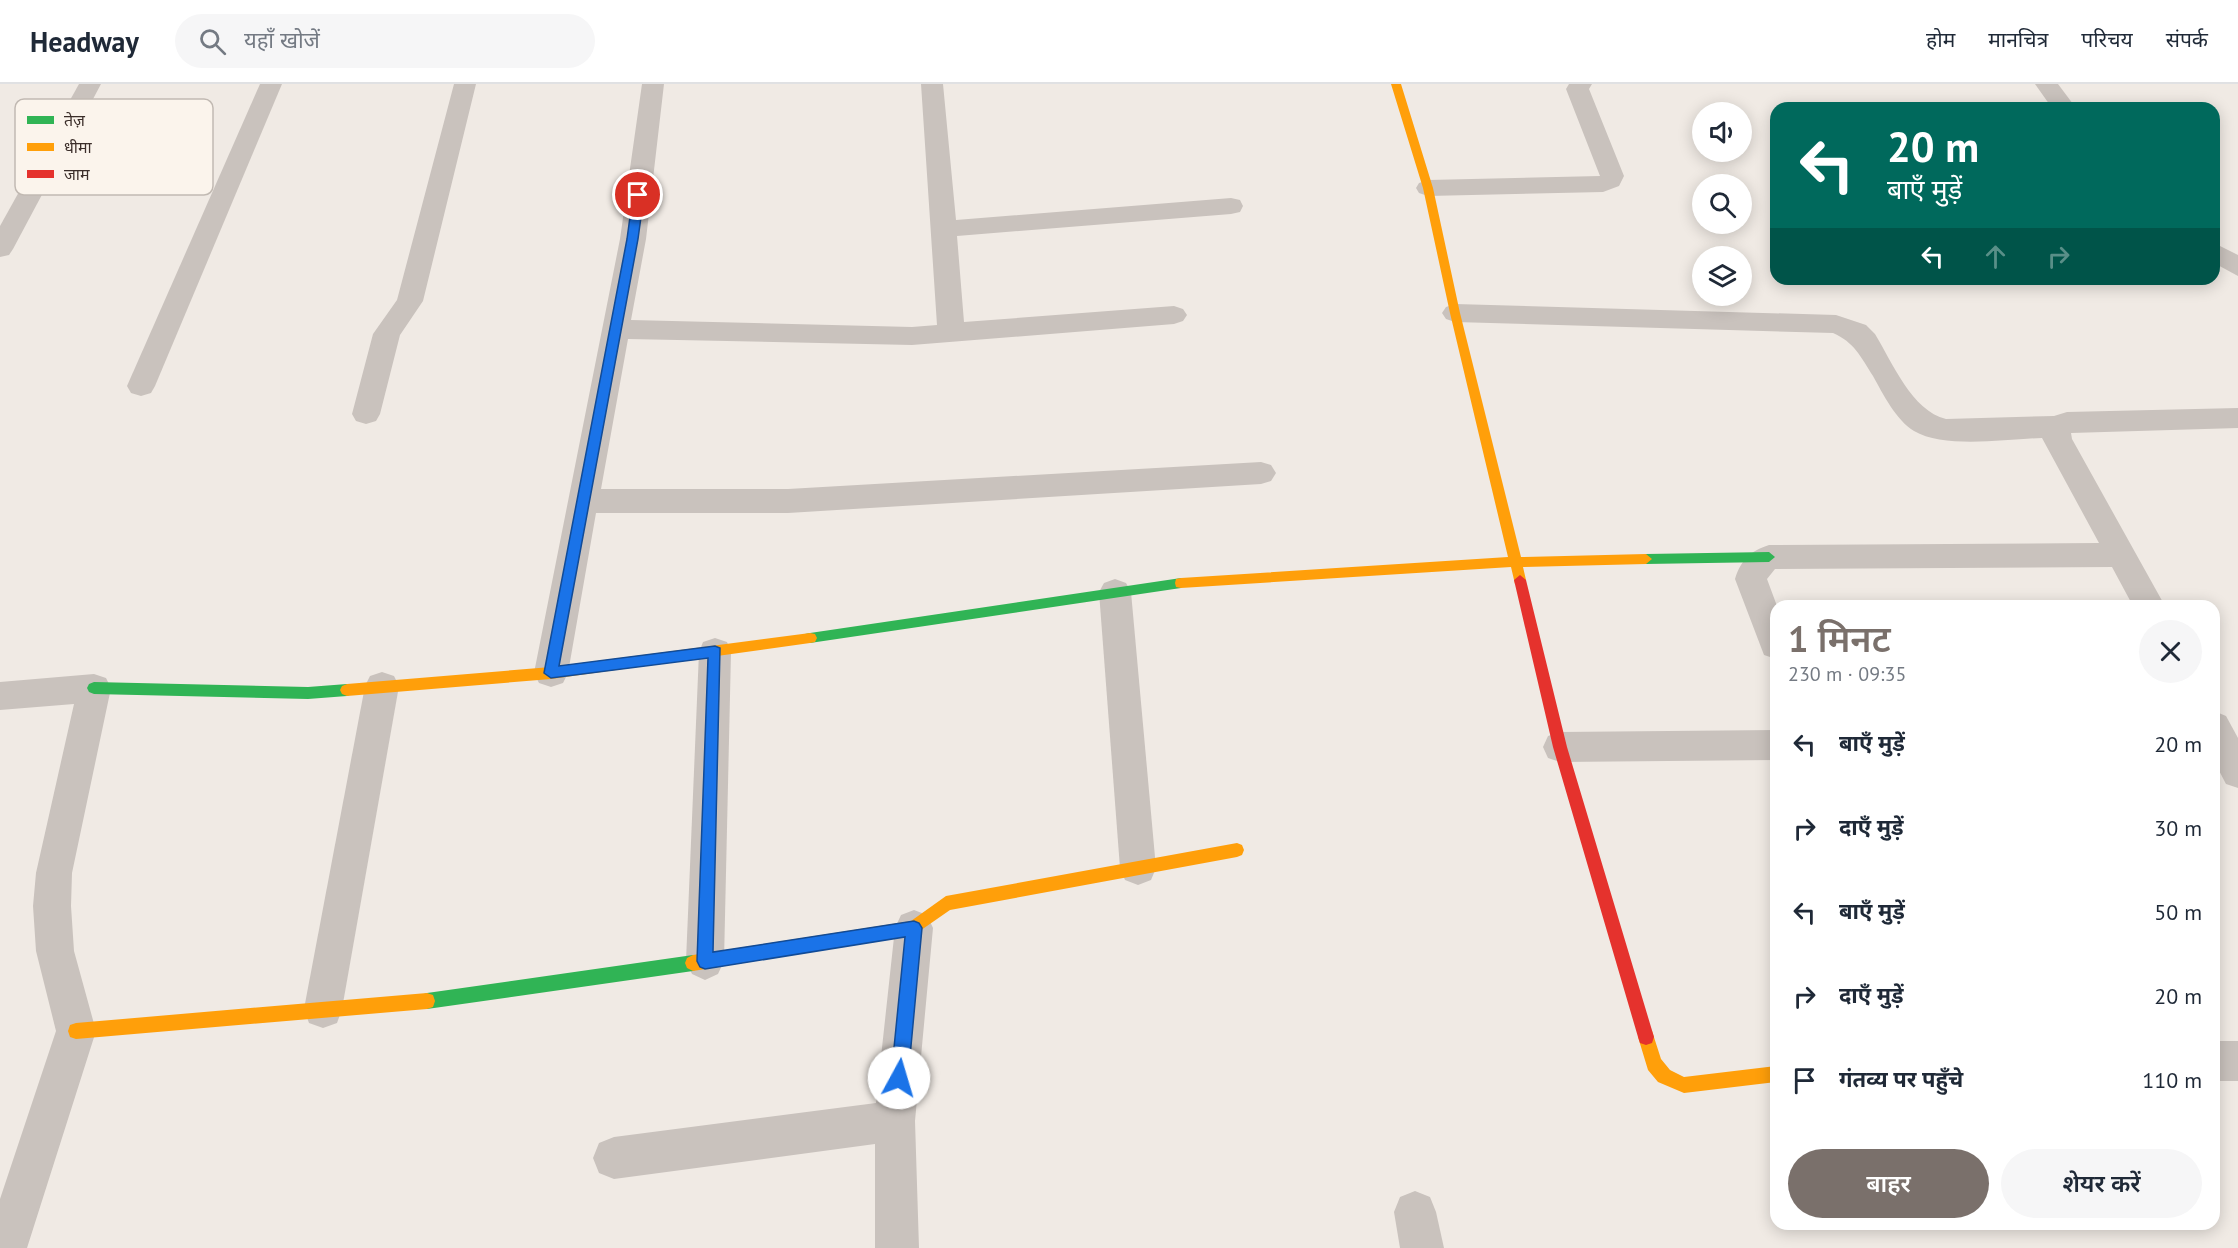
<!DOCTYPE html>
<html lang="hi">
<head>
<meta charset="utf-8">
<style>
  :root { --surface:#fff; --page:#f6f6f7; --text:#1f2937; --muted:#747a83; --line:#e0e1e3; --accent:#7a706b }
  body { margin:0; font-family:"PT Sans","Noto Sans Devanagari",sans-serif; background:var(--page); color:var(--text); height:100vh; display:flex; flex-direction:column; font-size:22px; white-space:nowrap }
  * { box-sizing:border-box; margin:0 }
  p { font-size:20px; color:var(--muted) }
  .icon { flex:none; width:33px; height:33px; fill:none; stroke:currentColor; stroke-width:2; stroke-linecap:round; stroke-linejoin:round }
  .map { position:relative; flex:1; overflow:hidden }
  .side { position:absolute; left:1770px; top:516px; width:450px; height:630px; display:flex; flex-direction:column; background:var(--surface); border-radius:18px; box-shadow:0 3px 15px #0003 }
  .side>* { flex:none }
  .guide { position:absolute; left:1770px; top:18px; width:450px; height:183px; border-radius:18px; box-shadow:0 3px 15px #0003; background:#00695c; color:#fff; overflow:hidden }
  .fabs { position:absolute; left:1692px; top:18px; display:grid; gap:12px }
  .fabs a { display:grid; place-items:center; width:60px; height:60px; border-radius:50%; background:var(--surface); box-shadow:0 3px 15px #0003; font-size:30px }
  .pin { position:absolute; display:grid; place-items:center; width:51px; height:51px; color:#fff; margin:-26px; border:3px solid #fff; border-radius:50%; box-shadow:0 2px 6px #0007 }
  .me { position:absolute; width:66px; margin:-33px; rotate:6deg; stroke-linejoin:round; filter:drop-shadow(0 0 4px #0008) }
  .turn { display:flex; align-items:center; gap:21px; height:126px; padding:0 18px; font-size:27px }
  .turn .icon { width:78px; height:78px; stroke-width:2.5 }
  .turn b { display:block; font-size:42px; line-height:51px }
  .lanes { display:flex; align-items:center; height:57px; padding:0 18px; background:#0003; justify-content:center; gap:30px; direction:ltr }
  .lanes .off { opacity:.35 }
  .round { display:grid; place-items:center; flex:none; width:63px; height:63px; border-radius:32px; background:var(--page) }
  .summary { display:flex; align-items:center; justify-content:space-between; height:102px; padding:0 18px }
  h1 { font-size:36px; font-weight:600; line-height:45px; color:var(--accent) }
  .button { display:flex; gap:12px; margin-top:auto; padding:12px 18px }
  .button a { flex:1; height:69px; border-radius:36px; background:var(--accent); color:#fff; font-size:24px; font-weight:600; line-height:69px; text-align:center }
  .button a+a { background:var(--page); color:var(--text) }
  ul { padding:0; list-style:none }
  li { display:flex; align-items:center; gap:18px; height:84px; padding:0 18px }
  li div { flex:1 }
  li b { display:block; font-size:22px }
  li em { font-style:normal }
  header { display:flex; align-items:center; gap:36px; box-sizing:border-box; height:84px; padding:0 30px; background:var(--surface); border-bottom:2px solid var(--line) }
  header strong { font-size:28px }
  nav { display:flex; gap:33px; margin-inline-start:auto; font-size:21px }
  .search { width:420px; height:54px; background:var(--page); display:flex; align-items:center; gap:15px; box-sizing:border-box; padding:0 21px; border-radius:33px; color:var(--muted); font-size:22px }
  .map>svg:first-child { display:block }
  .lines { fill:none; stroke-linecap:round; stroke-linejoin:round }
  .street { fill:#c9c2bd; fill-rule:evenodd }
  .fast { fill:#30b455; fill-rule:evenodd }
  .slow { fill:#ff9f0a; fill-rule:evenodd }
  .jam { fill:#e5322d; fill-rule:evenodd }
  .route { fill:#1a73e8; stroke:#114b97; stroke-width:1.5 }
  .key { fill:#fbf4ec; stroke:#c1b9b2; stroke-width:1.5 }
  .key-label { font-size:16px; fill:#3b2e2a }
</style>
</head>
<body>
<header>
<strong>Headway</strong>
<div class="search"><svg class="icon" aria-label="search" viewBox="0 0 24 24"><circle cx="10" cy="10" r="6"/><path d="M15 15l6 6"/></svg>यहाँ खोजें</div>
<nav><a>होम</a><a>मानचित्र</a><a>परिचय</a><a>संपर्क</a></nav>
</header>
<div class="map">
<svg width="2238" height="1164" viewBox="0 0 2238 1164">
  <rect width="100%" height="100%" fill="#f0eae4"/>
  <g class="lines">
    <g class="street">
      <path d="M79,0h22l-88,165 -4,6 -9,2v-31z"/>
      <path d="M260,0h22l-127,302 -4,7 -10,3 -10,-3 -4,-7z"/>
      <path d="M454,0h22l-53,217 -23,34 -20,79 -4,7 -10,3 -10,-3 -4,-7 21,-80 24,-34z"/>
      <path d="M642,0h22l-18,155 -15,81 281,7 25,-2 -16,-241h22l13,136 275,-22 9,2 3,6 -3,6 -9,2 -274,22 7,86 210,-16 9,3 4,6 -4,6 -9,3 -262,21 -284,-6 -27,150h187l473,-27 10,3 5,8 -5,8 -10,3 -473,29h-192l-28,160 -5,10 -12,4 -12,-4 -5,-10 86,-434z"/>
      <path d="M1569,0h23l-3,5 35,87 -5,10 -16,6 -175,4 -9,-3 -3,-5 3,-5 9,-3 172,-4 -34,-87z"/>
      <path d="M2035,0h23l18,24h-24z"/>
      <path d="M2214,159l24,12v21l-24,-13z"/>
      <path d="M1455,220l381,11 30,10 9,9c17,28 37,77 71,85l108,-3 13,-4 171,-4v20l-167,5 1,6 93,167h-32l-21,-39 -337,2 -8,10 10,27 -1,53 -12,-4 -29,-76c6,-19 15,-28 34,-34l330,-2 -57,-105c-35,1 -98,11 -128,-7 -18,-11 -31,-37 -41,-55 -12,-19 -19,-34 -40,-43l-378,-11 -9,-3 -4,-6 4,-6z"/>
      <path d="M1115,495l11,4 5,9 25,276 -5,12 -13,5 -13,-5 -5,-12 -21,-276 5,-9z"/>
      <path d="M715,554l12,4 4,10 -7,309 -6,13 -13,6 -13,-6 -6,-13 13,-309 4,-10z"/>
      <path d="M382,588l12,4 5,10 -57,323 -5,14 -14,5 -14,-5 -5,-14 61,-323 5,-10z"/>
      <path d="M94,590l12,4 5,10 -39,185 -1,33 3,45 22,80 -69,217h-27v-49l56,-168 -20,-80 -3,-45 3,-33 38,-169 -74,6v-28z"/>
      <path d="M2214,627l12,5 12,22v50l-12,-4 -12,-23z"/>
      <path d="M1776,646v30l-216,2 -12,-4 -5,-11 5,-11 12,-4z"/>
      <path d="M914,826l13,5 6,13 -18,193 4,127h-44v-104l-261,35 -15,-6 -6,-15 6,-15 15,-6 262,-34 19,-175 6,-13z"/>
      <rect x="2214" y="957" width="24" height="40"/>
      <path d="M1415,1107l15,6 6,15 8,36h-44l-6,-36 6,-15z"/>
    </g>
    <g class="fast">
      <path d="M1769,468l6,5 -6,5 -123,2 -6,-5 6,-5z"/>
      <path d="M1181,494l6,5 -6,5 -371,55 -5,-1 -2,-4 2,-4 5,-1z"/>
      <path d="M94,598l214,5 39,-3 5,2 2,4 -2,4 -5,2 -39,3 -214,-5 -5,-2 -2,-4 2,-4z"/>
      <path d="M693,871l6,3 2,5 -2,5 -6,3 -266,38 -6,-2 -2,-6 2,-6 6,-2z"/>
    </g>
    <g class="slow">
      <path d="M1391,0h10l32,104 27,125 61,244 125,-3 6,5 -6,5 -123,3 3,13 -6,5 -5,-1 -4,-17 -330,21 -5,-1 -1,-4 1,-4 5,-1 327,-21 -58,-244 -27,-125z"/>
      <path d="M810,549l5,1 2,4 -2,4 -5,1 -259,36 -204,17 -5,-2 -2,-4 2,-4 5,-2 204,-17z"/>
      <path d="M1237,759l5,2 2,5 -2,5 -5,2 -287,53 -36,25 -221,36 -6,-3 -2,-5 2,-5 6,-3 218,-34 35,-25z"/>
      <path d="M427,909l6,2 2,6 -2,6 -6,2 -351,30 -6,-2 -2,-6 2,-6 6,-2z"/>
      <path d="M1646,945l6,2 9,28 9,11 14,7 92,-11v16l-92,11 -26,-11 -10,-12 -10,-33 2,-6z"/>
    </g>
    <path class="jam" d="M1520,491l6,5 41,167 87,290 -2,6 -6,2 -6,-2 -2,-6 -85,-290 -39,-167z"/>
  </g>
  <path class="route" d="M638,108l6,3 -6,44 -79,427 156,-20 5,2 -7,304 201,-31 5,2 3,5 -14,150 -3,6 -6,3 -5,-3 -3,-6 14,-141 -200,32 -5,-2 -3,-6 11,-303 -157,20 -7,-5 83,-434 6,-44z"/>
  <rect x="15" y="15" width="198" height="96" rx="9" class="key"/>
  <rect x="27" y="32" width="27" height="8" fill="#30b455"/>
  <rect x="27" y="59" width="27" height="8" fill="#ff9f0a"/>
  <rect x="27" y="86" width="27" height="8" fill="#e5322d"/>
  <g class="key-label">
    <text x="64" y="42">तेज़</text>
    <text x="64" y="69">धीमा</text>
    <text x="64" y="96">जाम</text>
  </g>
</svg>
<div class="fabs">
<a><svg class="icon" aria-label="sound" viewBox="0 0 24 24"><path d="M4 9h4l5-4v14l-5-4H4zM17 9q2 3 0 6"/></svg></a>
<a><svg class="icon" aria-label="search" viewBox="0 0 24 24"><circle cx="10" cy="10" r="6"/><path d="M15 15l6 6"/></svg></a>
<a><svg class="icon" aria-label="layers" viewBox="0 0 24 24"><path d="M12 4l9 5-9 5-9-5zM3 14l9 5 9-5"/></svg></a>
</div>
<div class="pin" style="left:638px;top:111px;background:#d93025"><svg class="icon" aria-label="arrive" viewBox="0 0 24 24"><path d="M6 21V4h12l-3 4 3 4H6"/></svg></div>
<svg class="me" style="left:899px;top:994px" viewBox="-20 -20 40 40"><circle r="19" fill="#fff"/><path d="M0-13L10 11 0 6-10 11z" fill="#1a73e8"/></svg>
<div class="guide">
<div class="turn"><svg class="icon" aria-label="left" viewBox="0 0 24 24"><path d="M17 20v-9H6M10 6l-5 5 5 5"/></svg><div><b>20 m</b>बाएँ मुड़ें</div></div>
<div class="lanes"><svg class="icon" aria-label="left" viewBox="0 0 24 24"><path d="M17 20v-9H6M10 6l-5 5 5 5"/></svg><svg class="icon off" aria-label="ahead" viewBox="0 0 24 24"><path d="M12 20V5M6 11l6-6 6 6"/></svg><svg class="icon off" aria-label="right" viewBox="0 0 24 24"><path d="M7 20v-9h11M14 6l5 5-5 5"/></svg></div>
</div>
<section class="side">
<div class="summary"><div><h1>1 मिनट</h1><p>230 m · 09:35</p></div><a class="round"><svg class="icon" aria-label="close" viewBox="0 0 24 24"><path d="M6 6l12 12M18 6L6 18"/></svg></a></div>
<ul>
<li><svg class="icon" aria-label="left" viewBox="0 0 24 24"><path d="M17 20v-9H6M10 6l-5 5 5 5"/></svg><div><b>बाएँ मुड़ें</b></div><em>20 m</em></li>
<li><svg class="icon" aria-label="right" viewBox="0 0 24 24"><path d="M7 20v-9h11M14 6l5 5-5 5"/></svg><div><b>दाएँ मुड़ें</b></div><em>30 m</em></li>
<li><svg class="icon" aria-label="left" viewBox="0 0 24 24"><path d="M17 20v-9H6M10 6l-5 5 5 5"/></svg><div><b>बाएँ मुड़ें</b></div><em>50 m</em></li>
<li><svg class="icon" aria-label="right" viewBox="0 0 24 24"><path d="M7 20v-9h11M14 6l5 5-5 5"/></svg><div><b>दाएँ मुड़ें</b></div><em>20 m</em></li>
<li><svg class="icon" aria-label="arrive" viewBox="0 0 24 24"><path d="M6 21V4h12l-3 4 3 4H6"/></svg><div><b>गंतव्य पर पहुँचे</b></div><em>110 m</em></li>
</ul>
<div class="button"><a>बाहर</a><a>शेयर करें</a></div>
</section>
</div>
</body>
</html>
